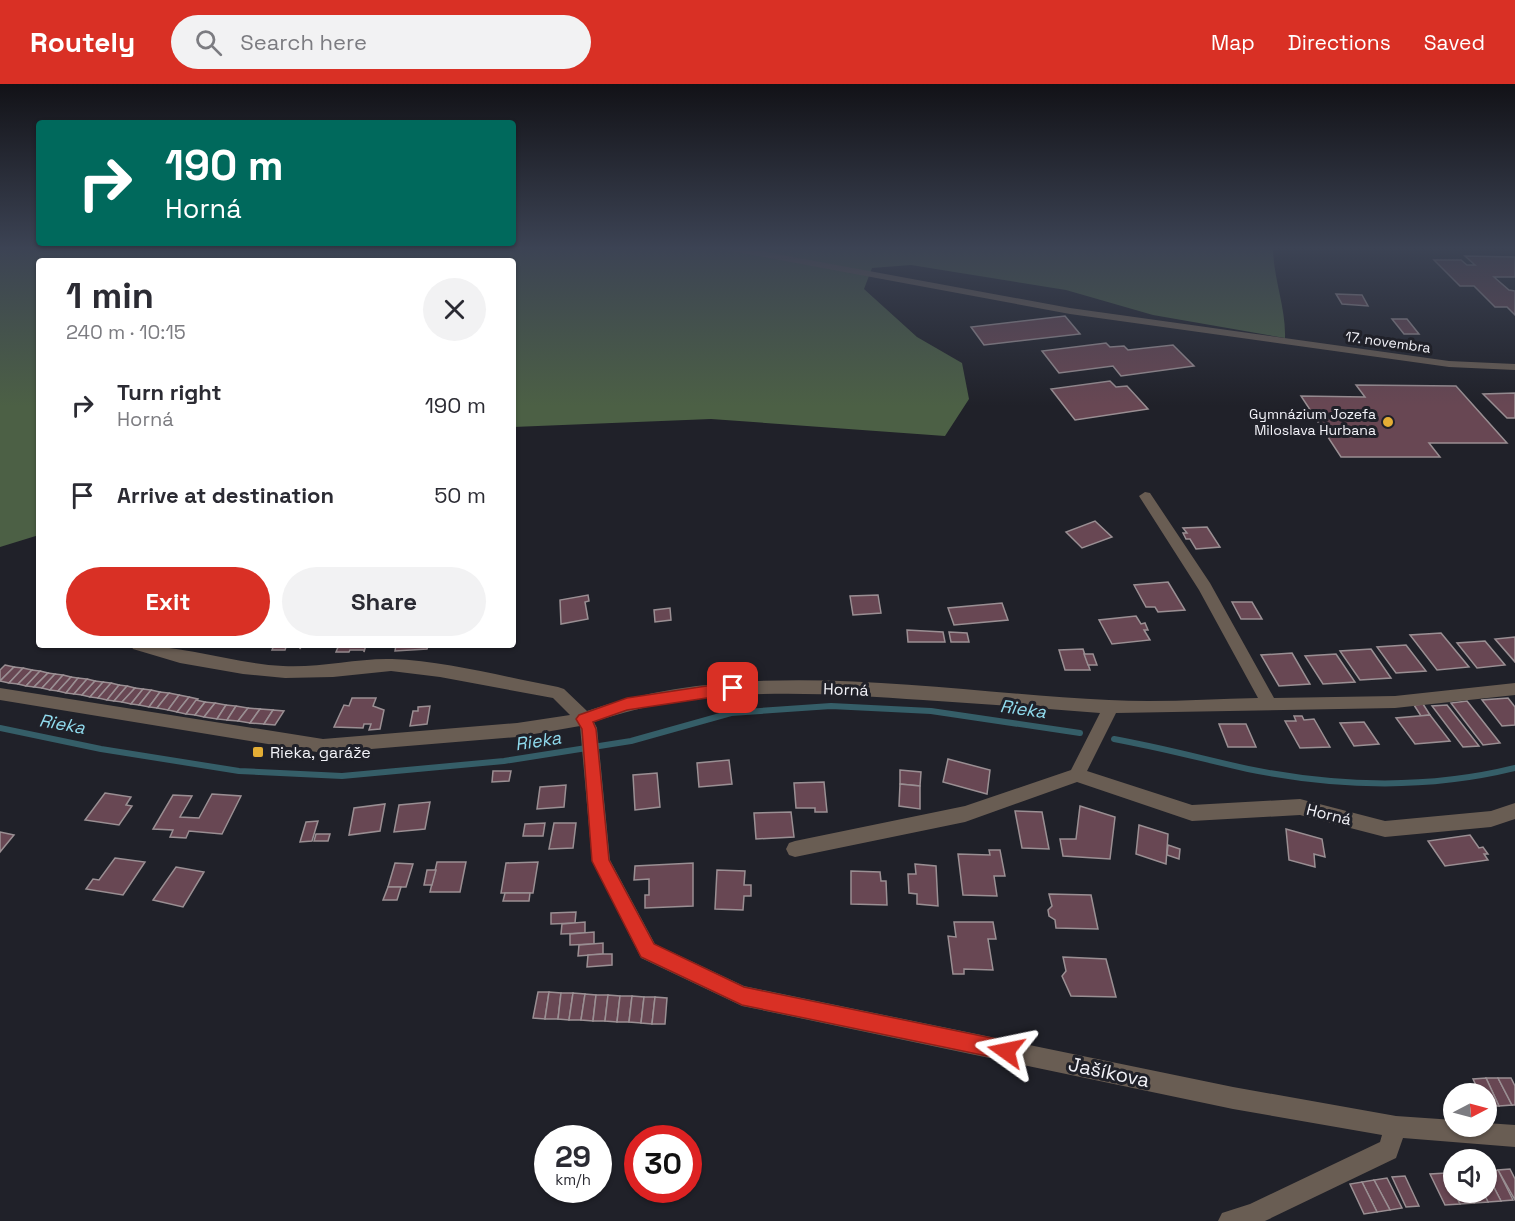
<!DOCTYPE html>
<html lang="en">
<head>
<meta charset="utf-8">
<style>
  :root { --surface:#fff; --page:#f2f2f3; --text:#2b2b33; --muted:#7c7c81; --accent:#d93025 }
  body { margin:0; font-family:"Space Grotesk",sans-serif; background:var(--page); color:var(--text); height:100vh; display:flex; flex-direction:column; font-size:22px; white-space:nowrap }
  * { box-sizing:border-box; margin:0 }
  p { font-size:20px; color:var(--muted) }
  .icon { flex:none; width:33px; height:33px; fill:none; stroke:currentColor; stroke-width:2; stroke-linecap:round; stroke-linejoin:round }
  .map { position:relative; flex:1; overflow:hidden }
  .sheet { position:absolute; left:36px; top:174px; width:480px; height:390px; display:flex; flex-direction:column; background:var(--surface); border-radius:6px; box-shadow:0 2px 4px #0004 }
  .sheet>* { flex:none }
  .banner { position:absolute; left:36px; top:36px; width:480px; height:126px; border-radius:6px; box-shadow:0 2px 4px #0004; background:#00695c; color:#fff; overflow:hidden }
  .needle { width:39px; rotate:84deg }
  .controls { position:absolute; left:1443px; top:999px; display:grid; gap:12px }
  .controls a { display:grid; place-items:center; width:54px; height:54px; border-radius:50%; background:var(--surface); box-shadow:0 2px 4px #0004; font-size:30px }
  .speed { position:absolute; left:534px; top:1041px; display:flex; gap:12px; font-size:30px; font-weight:700; text-align:center }
  .speed>* { display:grid; place-content:center; width:78px; height:78px; border-radius:50%; background:var(--surface); box-shadow:0 2px 4px #0004; line-height:1 }
  .speed small { font-size:15px; font-weight:400 }
  .speed .limit { border:9px solid #d22; background:#fff; color:#111 }
  .pin { position:absolute; display:grid; place-items:center; width:51px; height:51px; color:#fff; margin:-26px; border-radius:12px; box-shadow:0 3px 9px #0006 }
  .me { position:absolute; width:66px; margin:-33px; rotate:282deg; stroke-linejoin:round; filter:drop-shadow(0 0 4px #0008) }
  .turn { display:flex; align-items:center; gap:21px; height:126px; padding:0 30px; font-size:27px }
  .turn .icon { width:78px; height:78px; stroke-width:2.5 }
  .turn b { display:block; font-size:42px; line-height:51px }
  .round { display:grid; place-items:center; flex:none; width:63px; height:63px; border-radius:32px; background:var(--page) }
  .summary { display:flex; align-items:center; justify-content:space-between; height:102px; padding:0 30px }
  h1 { font-size:36px; font-weight:800; line-height:45px }
  .primary-button { display:flex; gap:12px; margin-top:auto; padding:12px 30px }
  .primary-button a { flex:1; height:69px; border-radius:36px; background:var(--accent); color:#fff; font-size:24px; font-weight:800; line-height:69px; text-align:center }
  .primary-button a+a { background:var(--page); color:var(--text) }
  ul { padding:0; list-style:none }
  li { display:flex; align-items:center; gap:18px; height:90px; padding:0 30px }
  li div { flex:1 }
  li b { display:block; font-size:22px }
  li em { font-style:normal }
  header { display:flex; align-items:center; gap:36px; box-sizing:border-box; height:84px; padding:0 30px; background:var(--accent); color:#fff }
  header strong { font-size:28px }
  nav { display:flex; gap:33px; margin-inline-start:auto; font-size:21px }
  .search { width:420px; height:54px; background:var(--page); display:flex; align-items:center; gap:15px; box-sizing:border-box; padding:0 21px; border-radius:33px; color:var(--muted); font-size:22px }
  .map>svg:first-child { display:block }
  .forest { fill:#4c6045 }
  .lines { fill:none; stroke-linecap:round; stroke-linejoin:round }
  .stream { stroke:#355e68; stroke-width:6 }
  .building { fill:#684753; stroke:#9a8f93; stroke-width:1.5 }
  .minor { fill:#695d53; fill-rule:evenodd }
  .route { fill:#d93025; stroke:#8d1f18; stroke-width:1.5 }
  .poi-dot { fill:#e4ae35; stroke:#202129; stroke-width:2 }
  .labels { text-anchor:middle; stroke-width:6; stroke-linejoin:round; paint-order:stroke }
  .far-street-label { font-size:14px; fill:#f2f2f8; stroke:#202129 }
  .far-poi-label { font-size:14px; fill:#f2f2f8; stroke:#202129; text-anchor:end }
  .street-label { font-size:16px; fill:#f2f2f8; stroke:#202129 }
  .poi-label { font-size:16px; fill:#f2f2f8; stroke:#202129; text-anchor:start }
  .water-label { font-size:18px; font-style:italic; fill:#90dbee; stroke:#202129 }
  .near-street-label { font-size:20px; fill:#f2f2f8; stroke:#202129 }
</style>
</head>
<body>
<header>
<strong>Routely</strong>
<div class="search"><svg class="icon" aria-label="search" viewBox="0 0 24 24"><circle cx="10" cy="10" r="6"/><path d="M15 15l6 6"/></svg>Search here</div>
<nav><a>Map</a><a>Directions</a><a>Saved</a></nav>
</header>
<div class="map">
<svg width="1515" height="1137" viewBox="0 0 1515 1137">
  <rect width="100%" height="100%" fill="#202129"/>
  <path class="forest" d="M0,163h1273c0,31 13,60 12,91l-132,-23 -87,-25 -155,-25 -39,3 -8,21 53,48 45,26 7,36 -24,37 -234,-17 -198,8v-166h-474v274l-39,12z"/>
  <g class="lines">
    <g class="stream">
      <path d="M0,644l101,21 138,22 103,5 162,-15 127,-20 100,-28 100,-7 100,5 149,22"/>
      <path d="M1114,655c45,8 89,20 134,30 89,18 178,21 267,-1"/>
    </g>
  </g>
  <g class="building">
    <path d="M1465,172l50,1v20h-21l15,13 6,1v24l-8,-8h-12l-21,-21h-14l-26,-26h27l6,5h8z"/>
    <path d="M1336,210l26,1 6,11 -26,-2z"/>
    <path d="M1065,232l15,18 -96,11 -13,-18z"/>
    <path d="M1392,235h15l12,15h-15z"/>
    <path d="M1106,259l4,4 14,-1 4,4 45,-5 21,21 -73,10 -8,-10 -54,7 -17,-22z"/>
    <path d="M1406,262h13l7,6h-15z"/>
    <path d="M1110,297l6,6 11,-1 21,23 -73,11 -24,-31z"/>
    <path d="M1356,301l100,1 51,57h-78l11,14h-99l-40,-61 64,1z"/>
    <path d="M1515,309v25h-8l-24,-24z"/>
    <path d="M1095,437l17,16 -30,11 -16,-16z"/>
    <path d="M1207,443l13,20 -24,2 -6,-10h-4l-3,-6h4l-4,-5z"/>
    <path d="M1168,498l17,28 -27,2 -3,-5h-9l-12,-22z"/>
    <path d="M588,511l1,6 -4,1 3,17 -27,5 -1,-24z"/>
    <path d="M878,511l3,18 -28,2 -3,-19z"/>
    <path d="M1232,518h20l10,17h-21z"/>
    <path d="M1002,519l6,17 -54,5 -6,-17z"/>
    <path d="M670,524l1,12 -16,2 -1,-12z"/>
    <path d="M1136,532l5,8 4,-1 3,7h-4l6,10 -38,4 -13,-24z"/>
    <path d="M907,546l36,2 2,10h-37z"/>
    <path d="M949,548l18,1 2,9h-18z"/>
    <path d="M1441,549l28,34 -32,3 -27,-35z"/>
    <path d="M1515,553v25l-20,-23z"/>
    <path d="M1485,557l20,24 -28,3 -20,-25z"/>
    <path d="M274,561h28l-2,4v-2h-14l-1,3h-13z"/>
    <path d="M339,561h27l-2,7v-2h-14l-1,2h-13z"/>
    <path d="M396,561h32l-1,4 -32,2z"/>
    <path d="M1406,561l20,26 -30,2 -19,-26z"/>
    <path d="M1083,565l7,21h-25l-6,-20z"/>
    <path d="M1371,565l20,29 -31,2 -20,-29z"/>
    <path d="M1292,569l18,31 -31,2 -18,-31z"/>
    <path d="M1084,570h9l4,11h-9z"/>
    <path d="M1336,570l19,28 -32,2 -18,-28z"/>
    <path d="M5,581l9,2 -14,14v-11z"/>
    <path d="M14,583l9,1 -14,15 -9,-2z"/>
    <path d="M23,584l9,2 -14,14 -9,-1z"/>
    <path d="M32,586l8,1 -14,15 -8,-2z"/>
    <path d="M40,587l8,2 -14,14 -8,-1z"/>
    <path d="M48,589l7,1 -13,14 -8,-1z"/>
    <path d="M55,590l8,1 -13,15 -8,-2z"/>
    <path d="M63,591l8,2 -13,14 -8,-1z"/>
    <path d="M71,593l7,1 -12,15 -8,-2z"/>
    <path d="M78,594l9,1 -13,15 -8,-1z"/>
    <path d="M87,595l8,2 -13,14 -8,-1z"/>
    <path d="M95,597l8,1 -13,15 -8,-2z"/>
    <path d="M103,598l8,1 -13,15 -8,-1z"/>
    <path d="M111,599l8,2 -12,15 -9,-2z"/>
    <path d="M119,601l8,1 -13,15 -7,-1z"/>
    <path d="M127,602l8,2 -13,14 -8,-1z"/>
    <path d="M135,604l8,1 -12,15 -9,-2z"/>
    <path d="M143,605l8,1 -12,15 -8,-1z"/>
    <path d="M151,606l9,2 -11,15 -10,-2z"/>
    <path d="M160,608l9,1 -12,15 -8,-1z"/>
    <path d="M169,609l10,2 -11,15 -11,-2z"/>
    <path d="M179,611l10,2 -12,15 -9,-2z"/>
    <path d="M189,613l9,2 -12,15 -9,-2z"/>
    <path d="M352,614h24l-3,8 11,4 -4,19 -11,1 2,-6h-7l-1,4 -29,-1 10,-22 5,1z"/>
    <path d="M1508,614l7,9v18l-13,1 -20,-26z"/>
    <path d="M196,616l9,2 -10,13 -9,-1z"/>
    <path d="M1467,617l33,42 -17,2 -32,-42z"/>
    <path d="M205,618l10,1 -11,14 -9,-2z"/>
    <path d="M215,619l11,2 -9,14 -13,-2z"/>
    <path d="M1423,620l7,11 -9,1 -7,-11z"/>
    <path d="M226,621l10,1 -9,14 -10,-1z"/>
    <path d="M1447,621l32,41 -16,1 -31,-41z"/>
    <path d="M236,622l12,2 -10,13 -11,-1z"/>
    <path d="M430,622l-3,18 -17,2 3,-15h5v-4z"/>
    <path d="M248,624l12,1 -10,14 -12,-2z"/>
    <path d="M260,625l13,1 -9,14 -14,-1z"/>
    <path d="M273,626l11,1 -9,14 -11,-1z"/>
    <path d="M1430,631l20,26 -35,3 -19,-26z"/>
    <path d="M1294,632h8l2,4 10,-1 16,28 -30,1 -15,-27h11z"/>
    <path d="M1364,638l15,22 -25,2 -14,-23z"/>
    <path d="M1219,640h27l10,23h-28z"/>
    <path d="M948,675l42,11 -3,24 -44,-12z"/>
    <path d="M729,676l3,24 -33,3 -2,-24z"/>
    <path d="M900,686l21,2 -1,14 -20,-2z"/>
    <path d="M493,687h18l-2,10 -17,1z"/>
    <path d="M657,689l3,34 -25,3 -2,-35z"/>
    <path d="M824,698l3,30h-12v-4h-19l-2,-25z"/>
    <path d="M900,700l20,2v23l-21,-3z"/>
    <path d="M566,701l-2,22 -27,2 3,-22z"/>
    <path d="M105,709l26,4 -5,8 6,1 -13,19 -34,-5z"/>
    <path d="M212,710l29,2 -19,38 -33,-3 -3,7 -16,-1 3,-7 -20,-1 20,-34 19,1 -12,21 19,1z"/>
    <path d="M430,718l-5,27 -31,3 5,-27z"/>
    <path d="M385,720l-5,27 -31,4 5,-27z"/>
    <path d="M1080,722l35,11 -5,42 -47,-3 -3,-17h16z"/>
    <path d="M1015,727l27,1 7,37 -27,-1z"/>
    <path d="M791,728l3,25 -38,2 -2,-26z"/>
    <path d="M318,737l-6,20 -12,1 6,-20z"/>
    <path d="M545,739l-2,13h-20l2,-12z"/>
    <path d="M554,739h22l-3,25 -24,1z"/>
    <path d="M1139,741l29,9 -2,30 -30,-10z"/>
    <path d="M1286,745l36,10 3,18 -11,-3 1,13 -26,-7z"/>
    <path d="M0,748l14,3 -14,17z"/>
    <path d="M316,750h14l-2,7h-14z"/>
    <path d="M1470,751l9,13 4,-1 5,7h-4l4,6 -43,6 -17,-25z"/>
    <path d="M1168,761l12,4 -1,10 -12,-4z"/>
    <path d="M989,766h11l5,26h-11l3,20 -34,-1 -5,-41 32,1z"/>
    <path d="M115,774l30,4 -22,33 -37,-6 7,-10 6,1z"/>
    <path d="M437,778h29l-6,30h-30z"/>
    <path d="M538,778l-5,31h-32l5,-30z"/>
    <path d="M395,779l18,1 -7,23h-18z"/>
    <path d="M693,779v43l-48,2v-13h4v-16l-15,1 1,-14z"/>
    <path d="M915,780l21,2 2,40 -21,-2v-10l-8,-1 -1,-19h8z"/>
    <path d="M176,783l28,5 -21,35 -30,-7z"/>
    <path d="M427,786h9l-4,15h-8z"/>
    <path d="M717,786l28,1 -1,14h7v11h-7l-1,14 -28,-1z"/>
    <path d="M851,787l29,1 1,9h5l1,24 -36,-1z"/>
    <path d="M388,803h13l-4,13h-14z"/>
    <path d="M505,809h25l-1,8h-26z"/>
    <path d="M1049,810l42,1 7,34 -42,-1 -1,-8 -6,-4 -1,-6 4,-4z"/>
    <path d="M576,828l-1,11 -24,1v-11z"/>
    <path d="M585,838v11l-24,1 1,-10z"/>
    <path d="M954,838h39l3,17h-8l5,31 -29,-1v5h-11l-5,-38 8,1z"/>
    <path d="M594,848v12l-24,1v-11z"/>
    <path d="M603,859v11l-25,2 1,-11z"/>
    <path d="M603,870h9v11l-25,2 1,-12z"/>
    <path d="M1063,873l43,2 10,38 -45,-1 -9,-20 4,-5z"/>
    <path d="M538,908h11l-4,27 -12,-1z"/>
    <path d="M549,908l12,1 -3,26h-13z"/>
    <path d="M561,909h12l-4,27 -11,-1z"/>
    <path d="M573,909l12,1 -4,26h-12z"/>
    <path d="M585,910l11,1 -3,26 -12,-1z"/>
    <path d="M596,911h12l-3,26h-12z"/>
    <path d="M608,911l12,1 -3,26 -12,-1z"/>
    <path d="M620,912h12l-3,26h-12z"/>
    <path d="M632,912l12,1 -3,26 -12,-1z"/>
    <path d="M644,913h11l-3,27 -11,-1z"/>
    <path d="M655,913l12,1 -2,26h-13z"/>
    <path d="M1486,994h12l14,27 -13,1z"/>
    <path d="M1486,994l13,28h-12l-1,-12h-6l-7,-15z"/>
    <path d="M1498,994h13l4,8v19h-3z"/>
    <path d="M1510,1085l5,10v21l-17,-30z"/>
    <path d="M1498,1086l15,30 -12,1 -15,-29z"/>
    <path d="M1486,1088l15,29 -13,1 -5,-10h3z"/>
    <path d="M1446,1089l8,19 6,12 -15,1 -15,-31z"/>
    <path d="M1405,1092l14,30 -13,1 -14,-30z"/>
    <path d="M1387,1094l15,30 -12,2 -16,-30z"/>
    <path d="M1374,1096l16,30 -13,2 -15,-30z"/>
    <path d="M1362,1098l15,30 -13,2 -14,-30z"/>
    <path d="M1455,1108h14l5,11 -14,1z"/>
    <path d="M1469,1108h14l5,10 -14,1z"/>
  </g>
  <g class="lines">
    <g class="minor">
      <path d="M721,163h18l331,61 379,53 66,3v6l-66,-3 -379,-53 -344,-64z"/>
      <path d="M1145,408l5,1 60,90 64,115 121,-2 120,-13v12l-120,13 -279,5 -29,58 105,34 108,-6 85,22 106,-10 24,-8v16l-24,8 -106,10 -85,-22 -108,6 -115,-39 -112,40 -170,35 -6,-2 -3,-6 3,-6 6,-2 170,-35 106,-36 29,-57c-59,-5 -118,-9 -177,-13 -109,-8 -224,-15 -329,22l3,6 13,132 45,84 89,42 489,101 163,29 58,4v6h32v-3l29,2v22l-112,-9 -7,20 -131,63h-47l4,-8 28,-9 130,-62 2,-7 -149,-26 -491,-103 -101,-48 -49,-97 -12,-135 -63,11 -194,16 -323,-53v-12l323,51 194,-16 53,-8 -17,-17 -113,-21 -49,-6 -58,6 -48,1 -42,-4 -63,-11 -47,-14 -2,-4c51,0 101,18 152,21 37,2 74,-8 109,-7 55,2 112,18 166,28l6,2 23,22c166,-57 350,-19 522,-11 49,3 100,-1 149,-2l-59,-108 -60,-94z"/>
    </g>
  </g>
  <linearGradient id="sky" x2="0" y2="1"><stop stop-color="#121217"/><stop offset="0.51" stop-color="#3c4354"/><stop offset="1" stop-color="#3c4354" stop-opacity="0"/></linearGradient>
  <rect width="1515" height="322" fill="url(#sky)"/>
  <path class="route" d="M733,598l5,2 2,4 -2,4 -5,2 -106,16 -34,12 3,7 13,131 45,84 90,43 262,54 7,3 2,7 -2,7 -7,2 -264,-55 -101,-48 -49,-96 -10,-132 -6,-10 3,-4 48,-17z"/>
  <g class="poi-dot">
    <circle cx="1388" cy="338" r="6"/>
    <rect x="252" y="662" width="12" height="12" rx="3"/>
  </g>
  <g class="labels">
    <g class="far-street-label">
      <text transform="translate(1388 258) rotate(8)" y="5">17. novembra</text>
    </g>
    <g class="far-poi-label">
      <text x="1376" y="335">Gymnázium Jozefa<tspan x="1376" dy="16">Miloslava Hurbana</tspan></text>
    </g>
    <g class="street-label">
      <text transform="translate(846 605) rotate(2)" y="6">Horná</text>
      <text transform="translate(1329 730) rotate(14)" y="6">Horná</text>
    </g>
    <g class="poi-label">
      <text x="270" y="674">Rieka, garáže</text>
    </g>
    <g class="water-label">
      <text transform="translate(1023 625) rotate(8)" y="6">Rieka</text>
      <text transform="translate(62 640) rotate(10)" y="6">Rieka</text>
      <text transform="translate(538 657) rotate(-9)" y="6">Rieka</text>
    </g>
    <g class="near-street-label">
      <text transform="translate(1109 988) rotate(12)" y="7">Jašíkova</text>
    </g>
  </g>
</svg>
<div class="controls">
<a><svg class="needle" viewBox="-14 -14 28 28"><path d="M0-13l5 13h-10z" fill="#e53935"/><path d="M0 13l5-13h-10z" fill="#7c7c81"/></svg></a>
<a><svg class="icon" aria-label="sound" viewBox="0 0 24 24"><path d="M4 9h4l5-4v14l-5-4H4zM17 9q2 3 0 6"/></svg></a>
</div>
<div class="speed"><div>29<small>km/h</small></div><div class="limit">30</div></div>
<div class="pin" style="left:733px;top:604px;background:#d93025"><svg class="icon" aria-label="arrive" viewBox="0 0 24 24"><path d="M6 21V4h12l-3 4 3 4H6"/></svg></div>
<svg class="me" style="left:1006px;top:967px" viewBox="-20 -20 40 40"><path d="M0-17L14 15 0 8-14 15z" fill="#d93025" stroke="#fff" stroke-width="4"/></svg>
<div class="banner">
<div class="turn"><svg class="icon" aria-label="right" viewBox="0 0 24 24"><path d="M7 20v-9h11M14 6l5 5-5 5"/></svg><div><b>190 m</b>Horná</div></div>
</div>
<section class="sheet">
<div class="summary"><div><h1>1 min</h1><p>240 m · 10:15</p></div><a class="round"><svg class="icon" aria-label="close" viewBox="0 0 24 24"><path d="M6 6l12 12M18 6L6 18"/></svg></a></div>
<ul>
<li><svg class="icon" aria-label="right" viewBox="0 0 24 24"><path d="M7 20v-9h11M14 6l5 5-5 5"/></svg><div><b>Turn right</b><p>Horná</p></div><em>190 m</em></li>
<li><svg class="icon" aria-label="arrive" viewBox="0 0 24 24"><path d="M6 21V4h12l-3 4 3 4H6"/></svg><div><b>Arrive at destination</b></div><em>50 m</em></li>
</ul>
<div class="primary-button"><a>Exit</a><a>Share</a></div>
</section>
</div>
</body>
</html>
